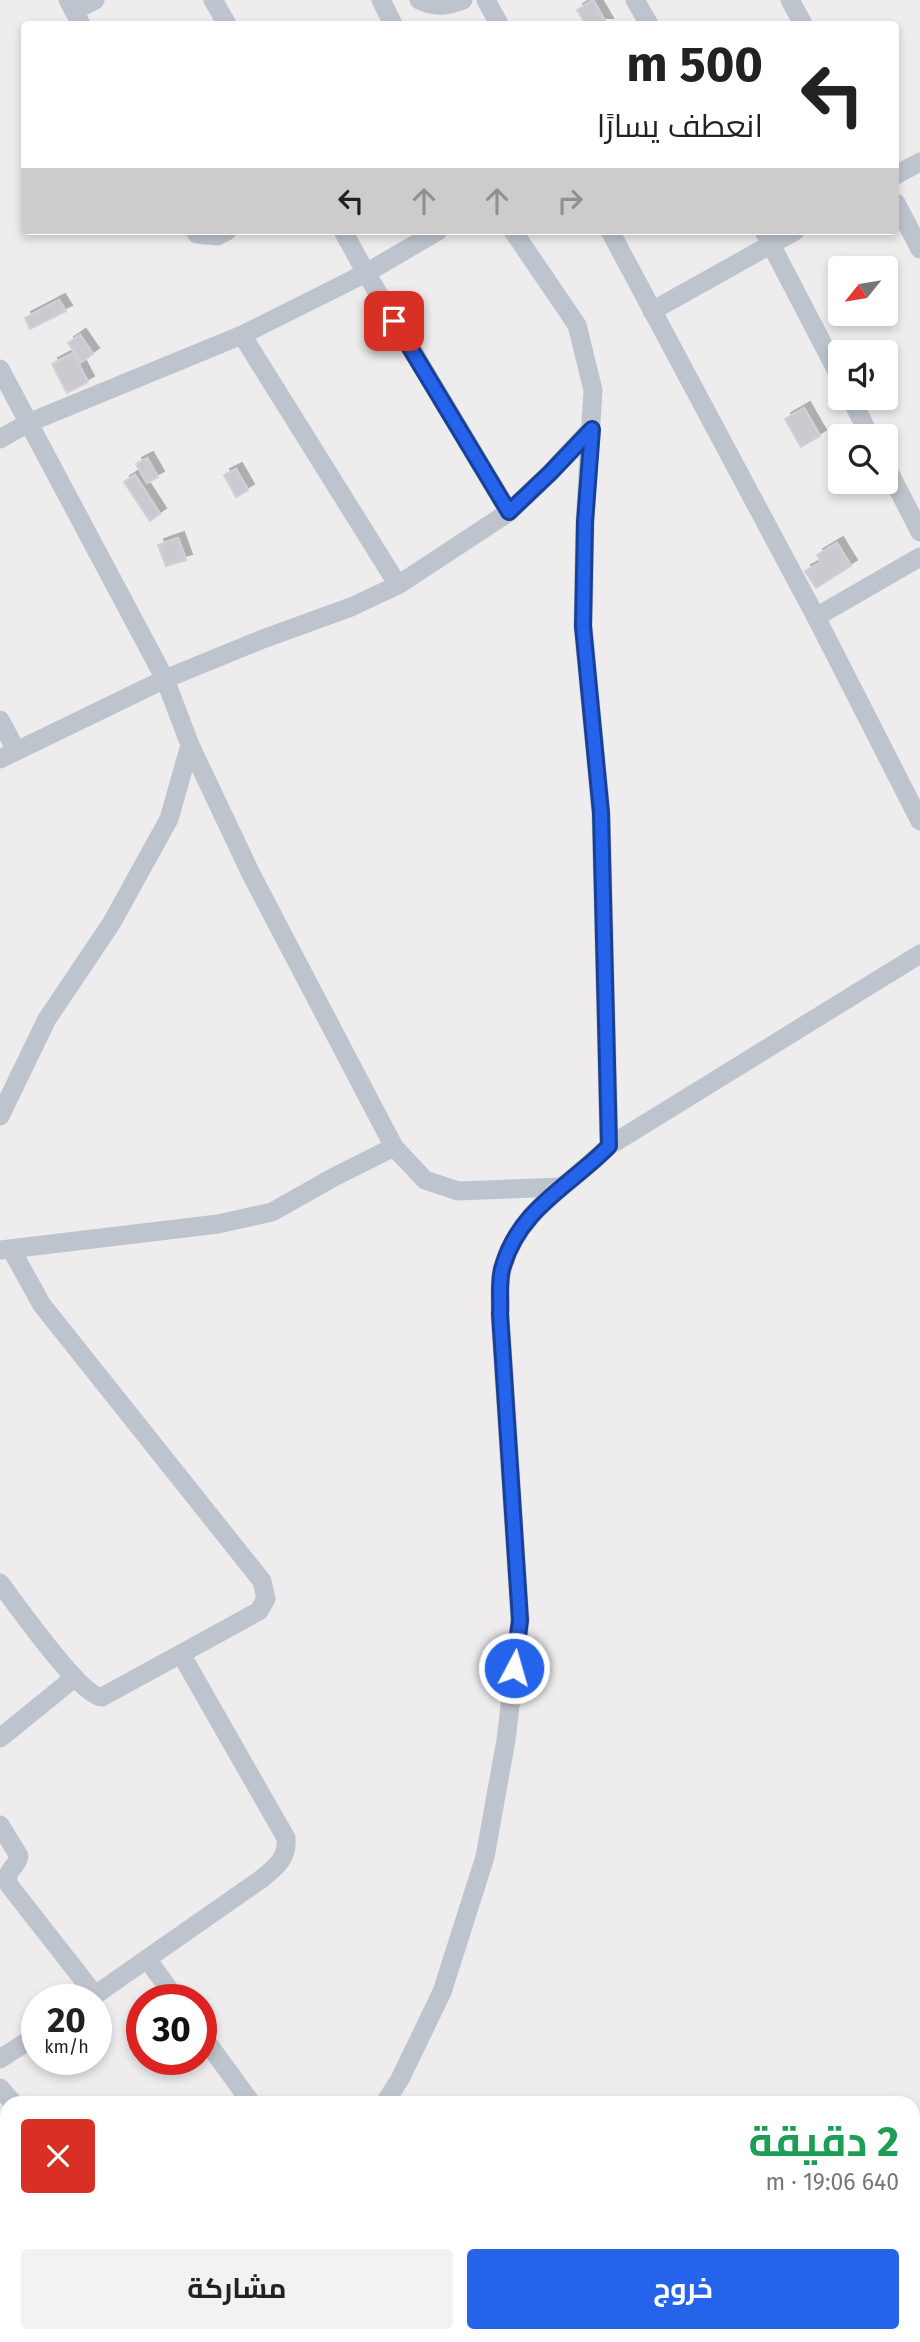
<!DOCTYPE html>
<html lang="ar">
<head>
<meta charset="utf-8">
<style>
  :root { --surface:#fff; --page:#f2f2f2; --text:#222; --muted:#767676; --accent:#2563eb }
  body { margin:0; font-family:"Fira Sans",Cairo,sans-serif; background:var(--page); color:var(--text); direction:rtl; height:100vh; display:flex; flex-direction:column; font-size:26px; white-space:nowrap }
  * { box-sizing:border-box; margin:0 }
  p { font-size:23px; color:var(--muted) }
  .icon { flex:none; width:38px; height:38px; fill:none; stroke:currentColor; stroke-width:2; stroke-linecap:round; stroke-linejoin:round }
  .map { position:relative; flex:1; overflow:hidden; direction:ltr }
  .panel { position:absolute; left:0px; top:2096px; width:920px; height:247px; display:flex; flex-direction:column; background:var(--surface); border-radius:21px 21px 0 0; box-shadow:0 4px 10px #0003; direction:rtl }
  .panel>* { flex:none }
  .hud { position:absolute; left:21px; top:21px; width:878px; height:214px; border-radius:7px; box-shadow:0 4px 10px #0003; direction:rtl; background:#fff; color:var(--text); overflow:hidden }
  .needle { width:46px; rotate:240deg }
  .buttons { position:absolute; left:828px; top:256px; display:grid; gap:14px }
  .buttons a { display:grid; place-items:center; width:70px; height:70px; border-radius:7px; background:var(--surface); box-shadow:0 4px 10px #0003; font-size:35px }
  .speed { position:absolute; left:21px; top:1984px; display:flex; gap:14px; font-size:35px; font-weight:700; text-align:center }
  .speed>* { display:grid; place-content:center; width:91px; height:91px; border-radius:50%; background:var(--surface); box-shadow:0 4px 10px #0003; line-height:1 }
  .speed small { font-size:18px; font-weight:400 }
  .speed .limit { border:10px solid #d22; background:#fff; color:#111 }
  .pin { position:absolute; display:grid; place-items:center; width:60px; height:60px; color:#fff; margin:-30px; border-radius:14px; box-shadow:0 4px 10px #0006 }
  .me { position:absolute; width:77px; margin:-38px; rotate:6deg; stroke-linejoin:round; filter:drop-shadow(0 0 5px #0008) }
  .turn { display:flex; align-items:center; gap:24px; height:147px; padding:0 21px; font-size:32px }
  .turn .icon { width:91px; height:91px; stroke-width:2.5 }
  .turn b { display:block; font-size:49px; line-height:60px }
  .lanes { display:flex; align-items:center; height:66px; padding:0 21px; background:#0003; justify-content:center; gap:35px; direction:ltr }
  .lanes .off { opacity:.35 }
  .round { display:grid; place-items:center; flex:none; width:74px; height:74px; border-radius:7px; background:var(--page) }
  .summary { display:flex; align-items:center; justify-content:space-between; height:119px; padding:0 21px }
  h1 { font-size:42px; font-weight:700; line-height:52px; color:#1e9e55 }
  .action { display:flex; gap:14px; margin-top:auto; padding:14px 21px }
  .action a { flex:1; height:80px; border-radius:7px; background:var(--accent); color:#fff; font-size:28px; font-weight:700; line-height:80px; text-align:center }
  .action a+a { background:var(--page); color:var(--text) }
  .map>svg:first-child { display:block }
  .building { fill:#cacad0; stroke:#d0d1d7; stroke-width:2; filter:url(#shadow) }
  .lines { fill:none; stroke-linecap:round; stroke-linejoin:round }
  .street { stroke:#bec4cd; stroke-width:19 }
  .route-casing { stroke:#184099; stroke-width:18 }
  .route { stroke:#2563eb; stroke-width:12 }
</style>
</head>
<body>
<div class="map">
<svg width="920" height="2342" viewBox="0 0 920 2342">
  <defs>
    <filter id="shadow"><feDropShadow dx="6" dy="-6" stdDeviation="0" flood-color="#0004"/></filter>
  </defs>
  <rect width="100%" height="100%" fill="#eeecec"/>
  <g class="building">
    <path d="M593,0l14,24h-21l-9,-14z"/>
    <path d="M59,300l7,11 -36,18 -5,-11z"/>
    <path d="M80,335l13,19 -12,8 -13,-19z"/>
    <path d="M73,353l15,29 -21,11 -15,-29z"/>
    <path d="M804,408l16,28 -19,11 -16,-28z"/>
    <path d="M147,458l11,19 -11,6 -11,-19z"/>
    <path d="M236,469l12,21 -12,7 -12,-22z"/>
    <path d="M135,475l25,39 -10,7 -26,-39z"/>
    <path d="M178,538l8,22 -20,6 -8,-21z"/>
    <path d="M837,543l14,23 -35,22 -11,-17 16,-9 -4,-7z"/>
  </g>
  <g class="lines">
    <g class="street">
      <path d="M68,0l13,24"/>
      <path d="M213,0l14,24"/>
      <path d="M381,0l12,24"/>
      <path d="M419,0c17,8 27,6 44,0"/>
      <path d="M486,0l13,24"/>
      <path d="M635,0l14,24"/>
      <path d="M790,0l13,24"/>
      <path d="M74,11l21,-11"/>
      <path d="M896,175l24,-13"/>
      <path d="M896,203l24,46"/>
      <path d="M195,231l2,3 20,2 10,-5"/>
      <path d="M343,231l23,42 143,239"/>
      <path d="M610,231l206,386 104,204"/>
      <path d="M764,231l76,146"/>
      <path d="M652,311l143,-80"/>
      <path d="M0,369l165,310 25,66 61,129 143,273 31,33 33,11 104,-4"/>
      <path d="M850,397l20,39"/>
      <path d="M0,439l28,-16 214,-88"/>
      <path d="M886,466l34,66"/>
      <path d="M398,585l-156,-250 124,-62 72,-42"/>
      <path d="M816,617l104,-60"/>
      <path d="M0,720l16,30"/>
      <path d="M0,759l165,-80 98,-40 88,-32 47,-22 111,-73 41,-39 41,-44"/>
      <path d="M0,1116l47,-97 64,-95 58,-105 21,-74"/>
      <path d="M609,1146l311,-192"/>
      <path d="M1,1250l217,-26 54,-12 62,-35 60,-30"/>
      <path d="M0,1583c16,21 80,113 102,114l157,-86 7,-12 -4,-18 -220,-276 -31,-56"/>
      <path d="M0,1738l74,-60"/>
      <path d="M0,1825l19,31c-2,12 -16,15 -10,29l86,110"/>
      <path d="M147,1959l30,41"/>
      <path d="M88,2000l172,-120c15,-12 28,-21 26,-42l-105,-184"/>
      <path d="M201,2034l51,70"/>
      <path d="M0,2059l37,-24"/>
      <path d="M0,2088l14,16"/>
      <path d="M384,2104l16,-25 42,-87 43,-135 21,-117 14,-119 -20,-307c1,-15 -2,-34 3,-48 17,-57 66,-80 106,-120l-8,-333 -18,-187 2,-104 8,-132 -16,-65 -64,-94"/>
      <path d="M0,2330l7,12"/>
      <path d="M115,2342l8,-6"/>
    </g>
  </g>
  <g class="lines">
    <defs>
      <path id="route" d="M394,321l115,191 41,-39 42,-44 -7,93 -2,104 18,187 8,333c-39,40 -89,62 -106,120 -5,14 -2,33 -3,48l20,306 -6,48"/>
    </defs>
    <use href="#route" class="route-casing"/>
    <use href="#route" class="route"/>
  </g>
</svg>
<div class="buttons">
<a><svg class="needle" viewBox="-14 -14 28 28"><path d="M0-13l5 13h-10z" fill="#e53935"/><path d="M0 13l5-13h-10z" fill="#767676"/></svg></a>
<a><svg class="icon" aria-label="sound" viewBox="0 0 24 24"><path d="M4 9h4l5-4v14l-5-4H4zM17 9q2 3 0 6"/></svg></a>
<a><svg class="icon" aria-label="search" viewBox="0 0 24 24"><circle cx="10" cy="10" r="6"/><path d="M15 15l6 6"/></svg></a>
</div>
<div class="speed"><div>20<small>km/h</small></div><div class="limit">30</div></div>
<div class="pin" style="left:394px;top:321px;background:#d93025"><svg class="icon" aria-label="arrive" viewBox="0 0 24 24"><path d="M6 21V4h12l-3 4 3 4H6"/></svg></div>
<svg class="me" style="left:514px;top:1668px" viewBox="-20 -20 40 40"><circle r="17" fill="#2563eb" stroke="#fff" stroke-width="3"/><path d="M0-11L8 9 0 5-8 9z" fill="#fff"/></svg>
<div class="hud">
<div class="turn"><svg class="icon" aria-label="left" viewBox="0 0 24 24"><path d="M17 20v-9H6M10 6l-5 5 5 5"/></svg><div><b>500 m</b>انعطف يسارًا</div></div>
<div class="lanes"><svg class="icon" aria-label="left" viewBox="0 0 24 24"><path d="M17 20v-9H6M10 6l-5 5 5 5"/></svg><svg class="icon off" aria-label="ahead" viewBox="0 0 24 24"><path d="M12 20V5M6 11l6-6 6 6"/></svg><svg class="icon off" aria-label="ahead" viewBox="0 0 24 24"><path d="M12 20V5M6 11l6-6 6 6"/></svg><svg class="icon off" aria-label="right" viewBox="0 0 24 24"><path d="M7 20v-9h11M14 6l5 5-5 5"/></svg></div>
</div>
<section class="panel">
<div class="summary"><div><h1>2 دقيقة</h1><p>640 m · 19:06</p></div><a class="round" style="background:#d93025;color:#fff"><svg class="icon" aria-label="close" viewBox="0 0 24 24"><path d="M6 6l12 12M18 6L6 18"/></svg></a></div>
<div class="action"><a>خروج</a><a>مشاركة</a></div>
</section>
</div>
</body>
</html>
